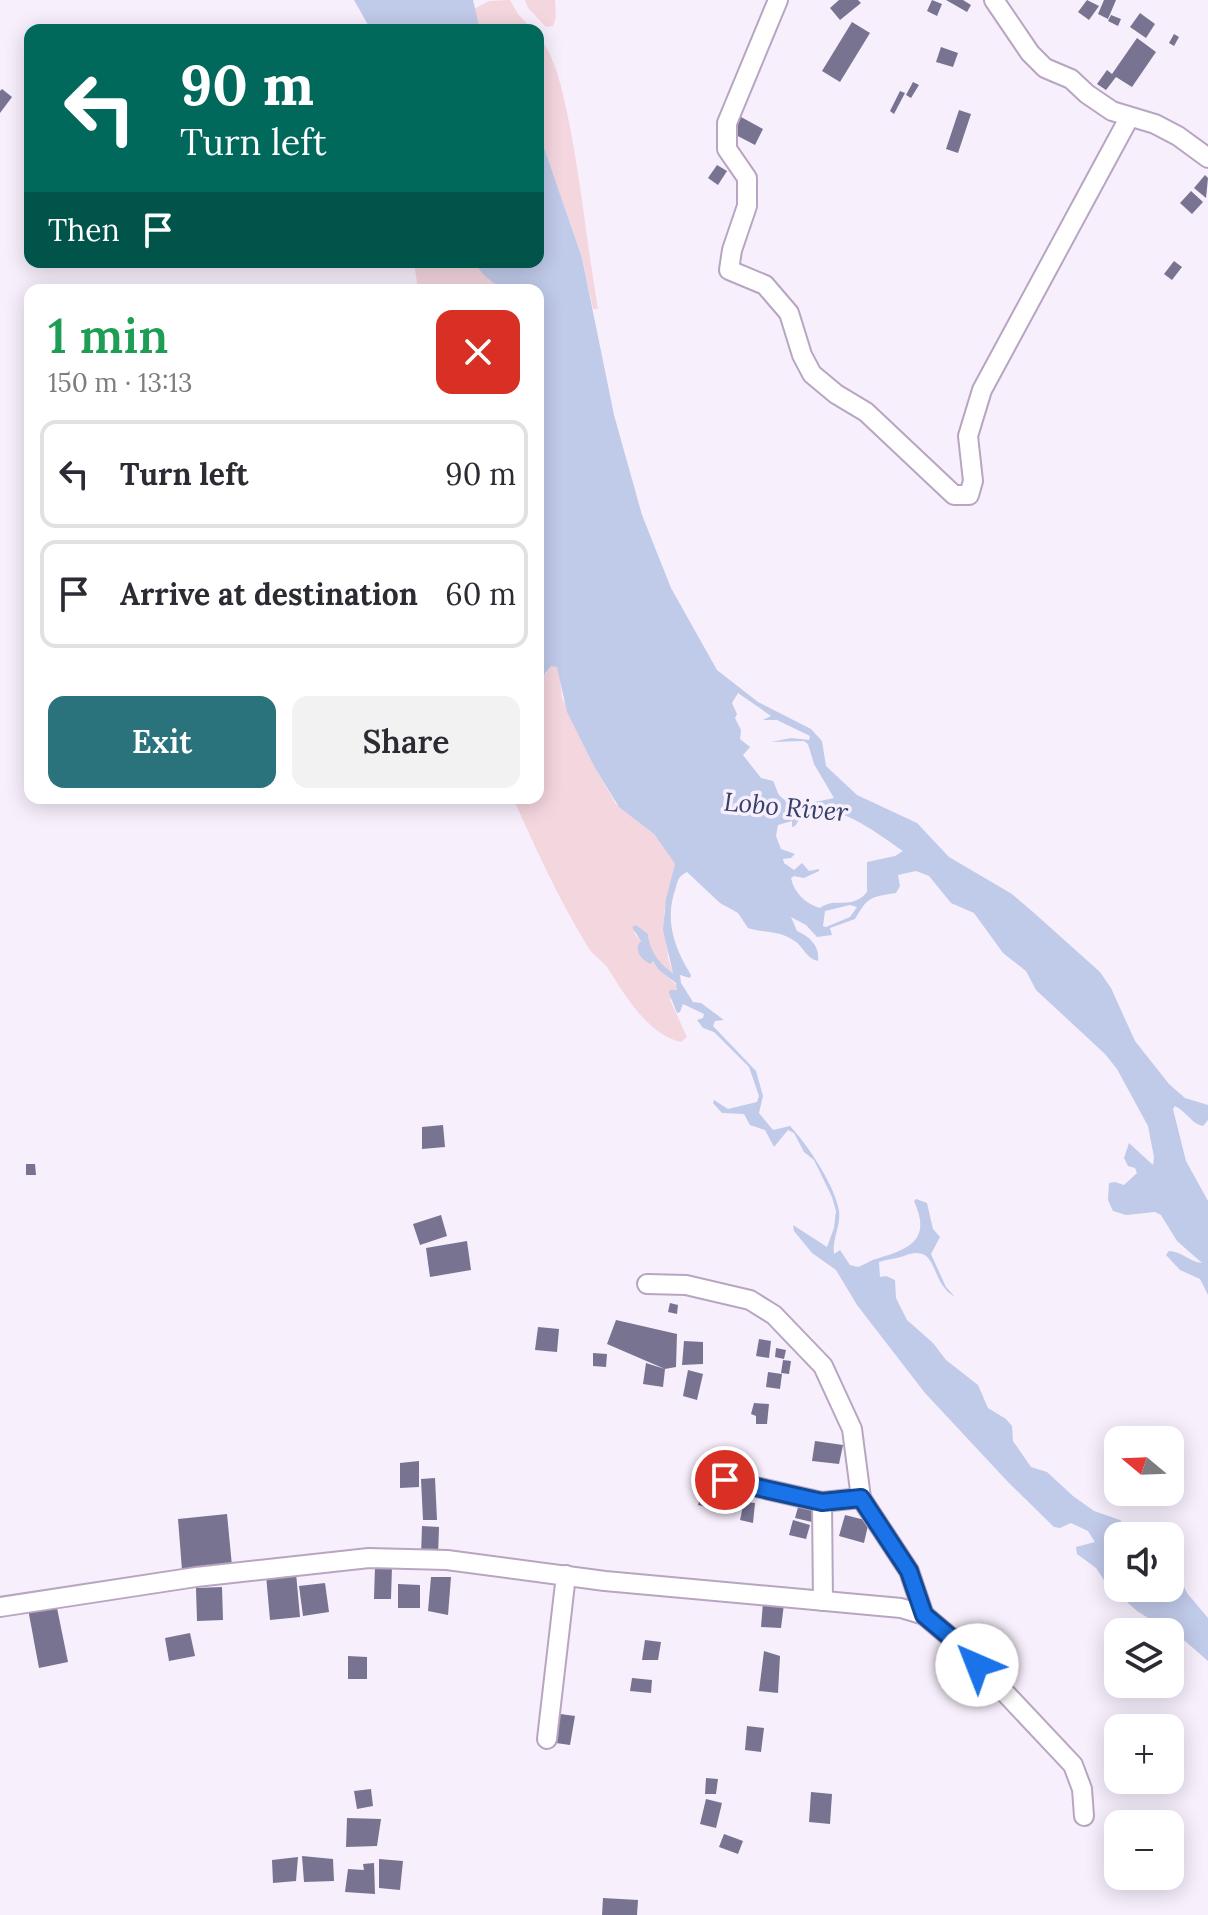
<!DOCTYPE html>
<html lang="en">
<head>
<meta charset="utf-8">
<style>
  :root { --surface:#fff; --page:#f2f2f3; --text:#2b2b33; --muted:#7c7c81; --line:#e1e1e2; --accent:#2a737c }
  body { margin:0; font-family:Lora,serif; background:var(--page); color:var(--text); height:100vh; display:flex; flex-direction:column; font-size:30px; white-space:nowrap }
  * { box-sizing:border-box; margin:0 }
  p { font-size:26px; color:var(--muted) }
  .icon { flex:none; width:44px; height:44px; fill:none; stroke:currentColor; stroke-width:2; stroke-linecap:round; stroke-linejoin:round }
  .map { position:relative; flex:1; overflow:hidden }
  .sheet { position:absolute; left:24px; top:284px; width:520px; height:520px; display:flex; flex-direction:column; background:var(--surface); border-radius:16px; box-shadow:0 4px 20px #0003 }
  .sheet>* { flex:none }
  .top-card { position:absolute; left:24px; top:24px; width:520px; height:244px; border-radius:16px; box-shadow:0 4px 20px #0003; background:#00695c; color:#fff; overflow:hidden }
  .needle { width:52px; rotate:289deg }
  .controls { position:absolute; left:1104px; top:1426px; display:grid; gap:16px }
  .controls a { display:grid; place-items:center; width:80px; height:80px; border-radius:16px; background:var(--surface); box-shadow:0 4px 20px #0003; font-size:40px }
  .pin { position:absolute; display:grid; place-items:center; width:68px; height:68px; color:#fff; margin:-34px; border:4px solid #fff; border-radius:50%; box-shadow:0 2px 8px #0007 }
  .me { position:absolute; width:88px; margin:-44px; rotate:316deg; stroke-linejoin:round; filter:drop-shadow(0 0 6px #0008) }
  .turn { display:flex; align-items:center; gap:28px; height:168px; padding:0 24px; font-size:36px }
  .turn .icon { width:104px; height:104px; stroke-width:2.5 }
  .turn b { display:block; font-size:56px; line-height:68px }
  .then { display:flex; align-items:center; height:76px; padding:0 24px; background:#0003; gap:16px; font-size:30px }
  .round { display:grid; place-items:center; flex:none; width:84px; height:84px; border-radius:16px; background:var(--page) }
  .summary { display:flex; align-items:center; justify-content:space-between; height:136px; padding:0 24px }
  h1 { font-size:48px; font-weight:600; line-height:60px; color:#1e9e55 }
  .button { display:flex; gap:16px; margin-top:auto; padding:16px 24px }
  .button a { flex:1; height:92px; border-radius:16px; background:var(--accent); color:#fff; font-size:32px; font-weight:600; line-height:92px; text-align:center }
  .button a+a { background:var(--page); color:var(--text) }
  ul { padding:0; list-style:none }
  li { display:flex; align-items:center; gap:24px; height:108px; margin:0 16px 12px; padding:0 8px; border:4px solid var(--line); border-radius:16px }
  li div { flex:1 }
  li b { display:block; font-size:30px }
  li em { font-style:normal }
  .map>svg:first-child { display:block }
  .green { fill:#f4d6df }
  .water { fill:#c0cae9; fill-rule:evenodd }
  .building { fill:#787391 }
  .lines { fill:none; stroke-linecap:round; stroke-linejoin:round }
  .street-casing { stroke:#b8a5c2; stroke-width:22 }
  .street { stroke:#fff; stroke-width:18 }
  .route-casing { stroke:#114b97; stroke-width:20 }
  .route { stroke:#1a73e8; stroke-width:14 }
  .labels { text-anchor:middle; stroke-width:7; stroke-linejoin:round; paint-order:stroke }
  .water-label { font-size:26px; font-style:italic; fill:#343f6a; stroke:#f8effc }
</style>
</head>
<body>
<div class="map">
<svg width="1208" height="1915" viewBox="0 0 1208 1915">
  <rect width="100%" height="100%" fill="#f8effc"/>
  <g class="green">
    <path d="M510,0l8,14 15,16h-53l-6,-21 15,-8z"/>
    <path d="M525,0h30l1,17 -3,9 -7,1 -18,-19z"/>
    <path d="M538,35c18,23 24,54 30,82 13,63 19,128 30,192h-5l-11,-51 -44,-128z"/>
    <path d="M414,262h60l18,19 13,9h-87z"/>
    <path d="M555,665l4,5 3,28 33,70 21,36 38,30 21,30 -11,48 4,46 5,15 -11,-6 -14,-23 1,-6 -16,-6 8,9 -3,5 40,41 -8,13 17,37 -6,5c-31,-6 -57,-47 -72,-72 -5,-9 -16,-14 -21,-23 -29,-47 -52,-98 -75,-149h25v-126l8,2 4,-8z"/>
  </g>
  <g class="water">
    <path d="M354,0h119l7,30h-109z"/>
    <path d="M538,130l44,128 32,157 28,100 29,73 46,82 41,32 53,27 11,12 4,25 31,29 60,28 32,34 63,37 21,18 67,60 11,16 24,53 34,43 16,14 23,7v15l-5,6c-11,-2 -16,-14 -28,-20l-2,3 13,52 22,40v94l-8,-16 -20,-9 -14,-15 3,-4c12,0 21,11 33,12l-25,-22 -16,-26 -6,-3 -29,3 -13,-4 -5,-11 1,-17 6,-1 9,3 13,-12 -2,-5 -7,-2 -4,-8 5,-15 24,22 1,-8 -6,-31 -31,-57 -12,-15 -69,-64 -10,-19 -23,-18 -29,-40 -23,-10 -22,-27 -13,-5 -18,4 2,11 -4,7c-25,4 -28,3 -41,26l-25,9 2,7 -15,2 -11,-12 -15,-8 6,14c13,6 23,15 21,30 -13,-3 -14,-15 -25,-21 -14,-10 -30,-7 -45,-12l-10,-15 -18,-10 -33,-31c-8,4 -9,7 -11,15 -12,33 -2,60 15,88l-1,3 -10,-3 1,8 12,19 8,1 23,17 -9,1 -2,5 43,45 7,25 -4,17 14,17 17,-4c17,18 45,59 49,85 2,14 -7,28 -5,43l6,-4 10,15 8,2c7,-2 12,-7 18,-8 33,-10 56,-18 38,-58l2,-2 11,4 6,26 7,8 -9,17 15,33 9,10c-27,-15 -15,-55 -51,-41 -8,3 -17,3 -25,6l1,15 6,-1 9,4 1,18 11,22 26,23 13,17 32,25 10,23 18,11 6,7 1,15 18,26 16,5 26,24 21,15 26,9 13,16h-15v52h52v-30l17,35 21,25v43l-23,-20 -48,-30 -31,-28 -10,-15 -19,-14 -1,-7 19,-5 -7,-11 -17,-8 -11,5 -6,-1 -46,-45 -83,-89 -68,-88 -21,-35 -24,-17 -18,-22 -1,-6 34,22 7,-19 2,-17 -4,-14 -18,-37 -10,-8 -10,-19 -6,-3 -14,17 -9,-17 -15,-5 -6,-11 -22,-1 -9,-10 1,-3 14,9 29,-7 2,-6 -10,-29 -35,-35 -11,-4 -6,-8 6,-2 1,-4 -21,-10 -3,8 -3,1 -8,-20 1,-3h7l-1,-7 -17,-13 -6,-9 -3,3c-7,-4 -14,-10 -12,-19l3,-4 -9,-14 4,-2 12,9c1,16 12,31 25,39l-10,-43 3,-31 9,-35 -21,-30 -35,-27 -24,-39 -28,-56 -10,-45 -6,-1 -7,9 -6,-3v-382c-31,0 -45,0 -64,-28h64zM738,693l33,23 -8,4h14l33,16 -1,4 -18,-2 -20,4 33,-1 4,3 6,20 20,34c-15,3 -46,13 -56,-5 -2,-4 -3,-9 -5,-12l-12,-3 -18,-23 7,-8 -10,-8 1,-9 -6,-12 2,-4 -5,-11zM812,808c35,1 63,24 91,43l-8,5 -28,6v30c-16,19 -31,4 -47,16 -14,-4 -26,-15 -29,-30l3,-2 10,2 15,-7v-2l-10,2 -7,-8 -8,7 -10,-7 -1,-4 8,-1 4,-4 -14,-5 -5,-13 2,-11 14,-4v6l3,-1 8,-12zM850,905l7,2 -7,10 -24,10 -3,-1 2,-15z"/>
  </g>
  <g class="building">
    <path d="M839,0h19l3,3 -21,17 -10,-12z"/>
    <path d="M932,0l10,4 -5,12 -10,-5z"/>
    <path d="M946,0h17l8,5 -4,7z"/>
    <path d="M1087,0l12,6 -10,14 -11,-8z"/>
    <path d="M1104,0h12l-8,19 -10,-5z"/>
    <path d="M1140,13l15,11 -9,14 -16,-11z"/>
    <path d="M1111,15l10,4 -3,7 -10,-5z"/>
    <path d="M852,22l18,11 -30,49 -18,-11z"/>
    <path d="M1174,34l5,3 -5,9 -5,-3z"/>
    <path d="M1137,38l19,14 -24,35 -16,-10 -10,13 -9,-6 10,-14 5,4z"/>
    <path d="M941,47l17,6 -5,14 -17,-5z"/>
    <path d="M913,82l6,3 -8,13 -5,-3z"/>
    <path d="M2,89l10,8 -12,16v-22z"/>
    <path d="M900,91l5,2 -11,21 -4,-3z"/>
    <path d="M959,110l12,4 -13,39 -12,-4z"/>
    <path d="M741,117l22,12 -8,16 -23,-12z"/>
    <path d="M717,165l10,6 -9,14 -10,-7z"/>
    <path d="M1205,175l3,3 -2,20 -12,-10z"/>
    <path d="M1191,191l12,11 -11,12 -12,-11z"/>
    <path d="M1174,261l8,6 -10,13 -8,-6z"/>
    <path d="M443,1125l2,22 -23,2v-22z"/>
    <path d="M26,1164h9l1,11h-10z"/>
    <path d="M441,1215l6,21 -27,9 -7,-21z"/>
    <path d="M467,1241l4,29 -41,7 -4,-29z"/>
    <path d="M670,1303l8,2 -1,9 -9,-2z"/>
    <path d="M616,1320l61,14 -1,33 -11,2 -2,18 -20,-3 3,-21 19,6 -58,-25z"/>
    <path d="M538,1327l21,2 -2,23 -22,-2z"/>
    <path d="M759,1339l12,2 -2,17 -13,-2z"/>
    <path d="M684,1341l19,1v22l-21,1z"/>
    <path d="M776,1348l10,2 -2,9 -9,-2z"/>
    <path d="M593,1353l14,1 -1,13 -13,-1z"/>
    <path d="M783,1360l8,1 -2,13 -8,-1z"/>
    <path d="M688,1370l15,4 -6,26 -14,-4z"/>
    <path d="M768,1372l14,2 -2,15 -14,-2z"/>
    <path d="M754,1403l15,1 -2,20h-11v-8l-5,-2z"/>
    <path d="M815,1441l28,4 -4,19 -27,-3z"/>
    <path d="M419,1461v26l-19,1v-25z"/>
    <path d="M435,1478l2,42h-14l-2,-41z"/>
    <path d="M704,1485l22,3 -5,22 -23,-5z"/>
    <path d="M800,1500l17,4 -5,18 -17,-4z"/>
    <path d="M744,1502l11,1 -2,20 -13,-3z"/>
    <path d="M227,1514l5,52 -50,4 -4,-51z"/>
    <path d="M845,1515l24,6 -5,22 -25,-7z"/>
    <path d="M793,1520l17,5 -4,14 -17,-4z"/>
    <path d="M422,1526l17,1 -1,29h-17z"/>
    <path d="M375,1566h17l-1,33h-17z"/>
    <path d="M296,1573l4,44 -30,3 -4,-45z"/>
    <path d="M431,1577h20l-3,38 -20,-4z"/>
    <path d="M325,1583l4,29 -26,4 -4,-30z"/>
    <path d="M398,1584l22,1v23h-22z"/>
    <path d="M222,1587l1,33 -26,1 -1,-33z"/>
    <path d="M763,1602l21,2 -3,24 -20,-1z"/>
    <path d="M56,1603l12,59 -29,6 -11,-59z"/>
    <path d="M190,1633l5,23 -26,5 -4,-23z"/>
    <path d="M645,1640l16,2 -3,18h-16z"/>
    <path d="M764,1651l16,5 -2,37 -19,-2z"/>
    <path d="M348,1656l19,1v22h-19z"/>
    <path d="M632,1678l20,2 -1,13 -21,-2z"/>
    <path d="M553,1713l22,3 -5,29 -21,-3z"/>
    <path d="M747,1726l17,2 -3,24 -16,-2z"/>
    <path d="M706,1778l12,1 -2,15h-11z"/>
    <path d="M371,1789l2,17 -16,3 -3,-18z"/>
    <path d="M811,1792l21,2 -2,30 -21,-2z"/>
    <path d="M706,1799l16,4 -6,25 -16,-4z"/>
    <path d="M347,1818l34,1 -4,27 -31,1z"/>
    <path d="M724,1834l19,7 -5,13 -19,-7z"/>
    <path d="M302,1856l31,3 1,22 -30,1z"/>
    <path d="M298,1857l-2,24 -23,2 -1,-23z"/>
    <path d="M379,1859l24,2 -3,29 -21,-2z"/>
    <path d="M374,1863l1,31 -30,-2 3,-23 16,1 -1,-6z"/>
    <path d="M603,1898l35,2 -1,15h-35z"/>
  </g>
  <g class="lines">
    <defs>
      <g id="street">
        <path d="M778,0l-51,123v26l20,29v28l-15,44 -3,20 36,15 24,28 13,42 10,19 24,20 30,18 88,83h15l4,-14 -5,-45 14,-46 147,-272"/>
        <path d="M994,0l36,53 15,15 26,11 16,15 25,17 43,13 23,12 30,22"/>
        <path d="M647,1284l39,1 64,15 24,15 49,51 29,63 9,69 48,73 15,44"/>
        <path d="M725,1480l97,22 39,-4"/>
        <path d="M822,1502l1,99"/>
        <path d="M0,1607l196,-30 173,-19 78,2 158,21 296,27 23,7 38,32 111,118 9,24 2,27"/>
        <path d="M547,1739l19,-164"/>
      </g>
    </defs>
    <use href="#street" class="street-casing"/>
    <use href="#street" class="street"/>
  </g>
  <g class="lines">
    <defs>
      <path id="route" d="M725,1480l97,22 39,-4 48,73 15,44 38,32 15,18"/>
    </defs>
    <use href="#route" class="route-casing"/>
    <use href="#route" class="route"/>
  </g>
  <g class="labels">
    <g class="water-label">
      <text transform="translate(786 807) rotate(5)" y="9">Lobo River</text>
    </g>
  </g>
</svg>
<div class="controls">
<a><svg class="needle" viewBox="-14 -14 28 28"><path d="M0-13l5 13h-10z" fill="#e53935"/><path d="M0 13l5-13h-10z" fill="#7c7c81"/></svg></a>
<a><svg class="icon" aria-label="sound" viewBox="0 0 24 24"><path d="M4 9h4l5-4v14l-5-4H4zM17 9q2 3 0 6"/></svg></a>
<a><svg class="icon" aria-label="layers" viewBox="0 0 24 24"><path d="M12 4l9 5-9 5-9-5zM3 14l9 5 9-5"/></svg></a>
<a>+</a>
<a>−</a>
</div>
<div class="pin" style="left:725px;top:1480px;background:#d93025"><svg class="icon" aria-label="arrive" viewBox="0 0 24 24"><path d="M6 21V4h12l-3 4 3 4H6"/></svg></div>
<svg class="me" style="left:977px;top:1665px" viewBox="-20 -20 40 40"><circle r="19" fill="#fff"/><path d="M0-13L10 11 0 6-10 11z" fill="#1a73e8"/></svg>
<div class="top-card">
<div class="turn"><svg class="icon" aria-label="left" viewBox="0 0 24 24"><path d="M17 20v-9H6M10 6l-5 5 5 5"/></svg><div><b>90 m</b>Turn left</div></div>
<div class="then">Then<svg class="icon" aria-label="arrive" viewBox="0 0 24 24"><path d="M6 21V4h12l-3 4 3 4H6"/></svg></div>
</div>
<section class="sheet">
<div class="summary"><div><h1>1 min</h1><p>150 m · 13:13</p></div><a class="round" style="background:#d93025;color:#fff"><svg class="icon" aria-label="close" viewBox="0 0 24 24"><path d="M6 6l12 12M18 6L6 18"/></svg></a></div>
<ul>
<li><svg class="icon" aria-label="left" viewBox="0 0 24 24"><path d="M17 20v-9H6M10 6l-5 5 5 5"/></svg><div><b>Turn left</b></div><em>90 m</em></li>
<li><svg class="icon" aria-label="arrive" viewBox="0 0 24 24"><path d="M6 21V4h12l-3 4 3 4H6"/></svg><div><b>Arrive at destination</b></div><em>60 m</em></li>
</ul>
<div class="button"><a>Exit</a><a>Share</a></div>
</section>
</div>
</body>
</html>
